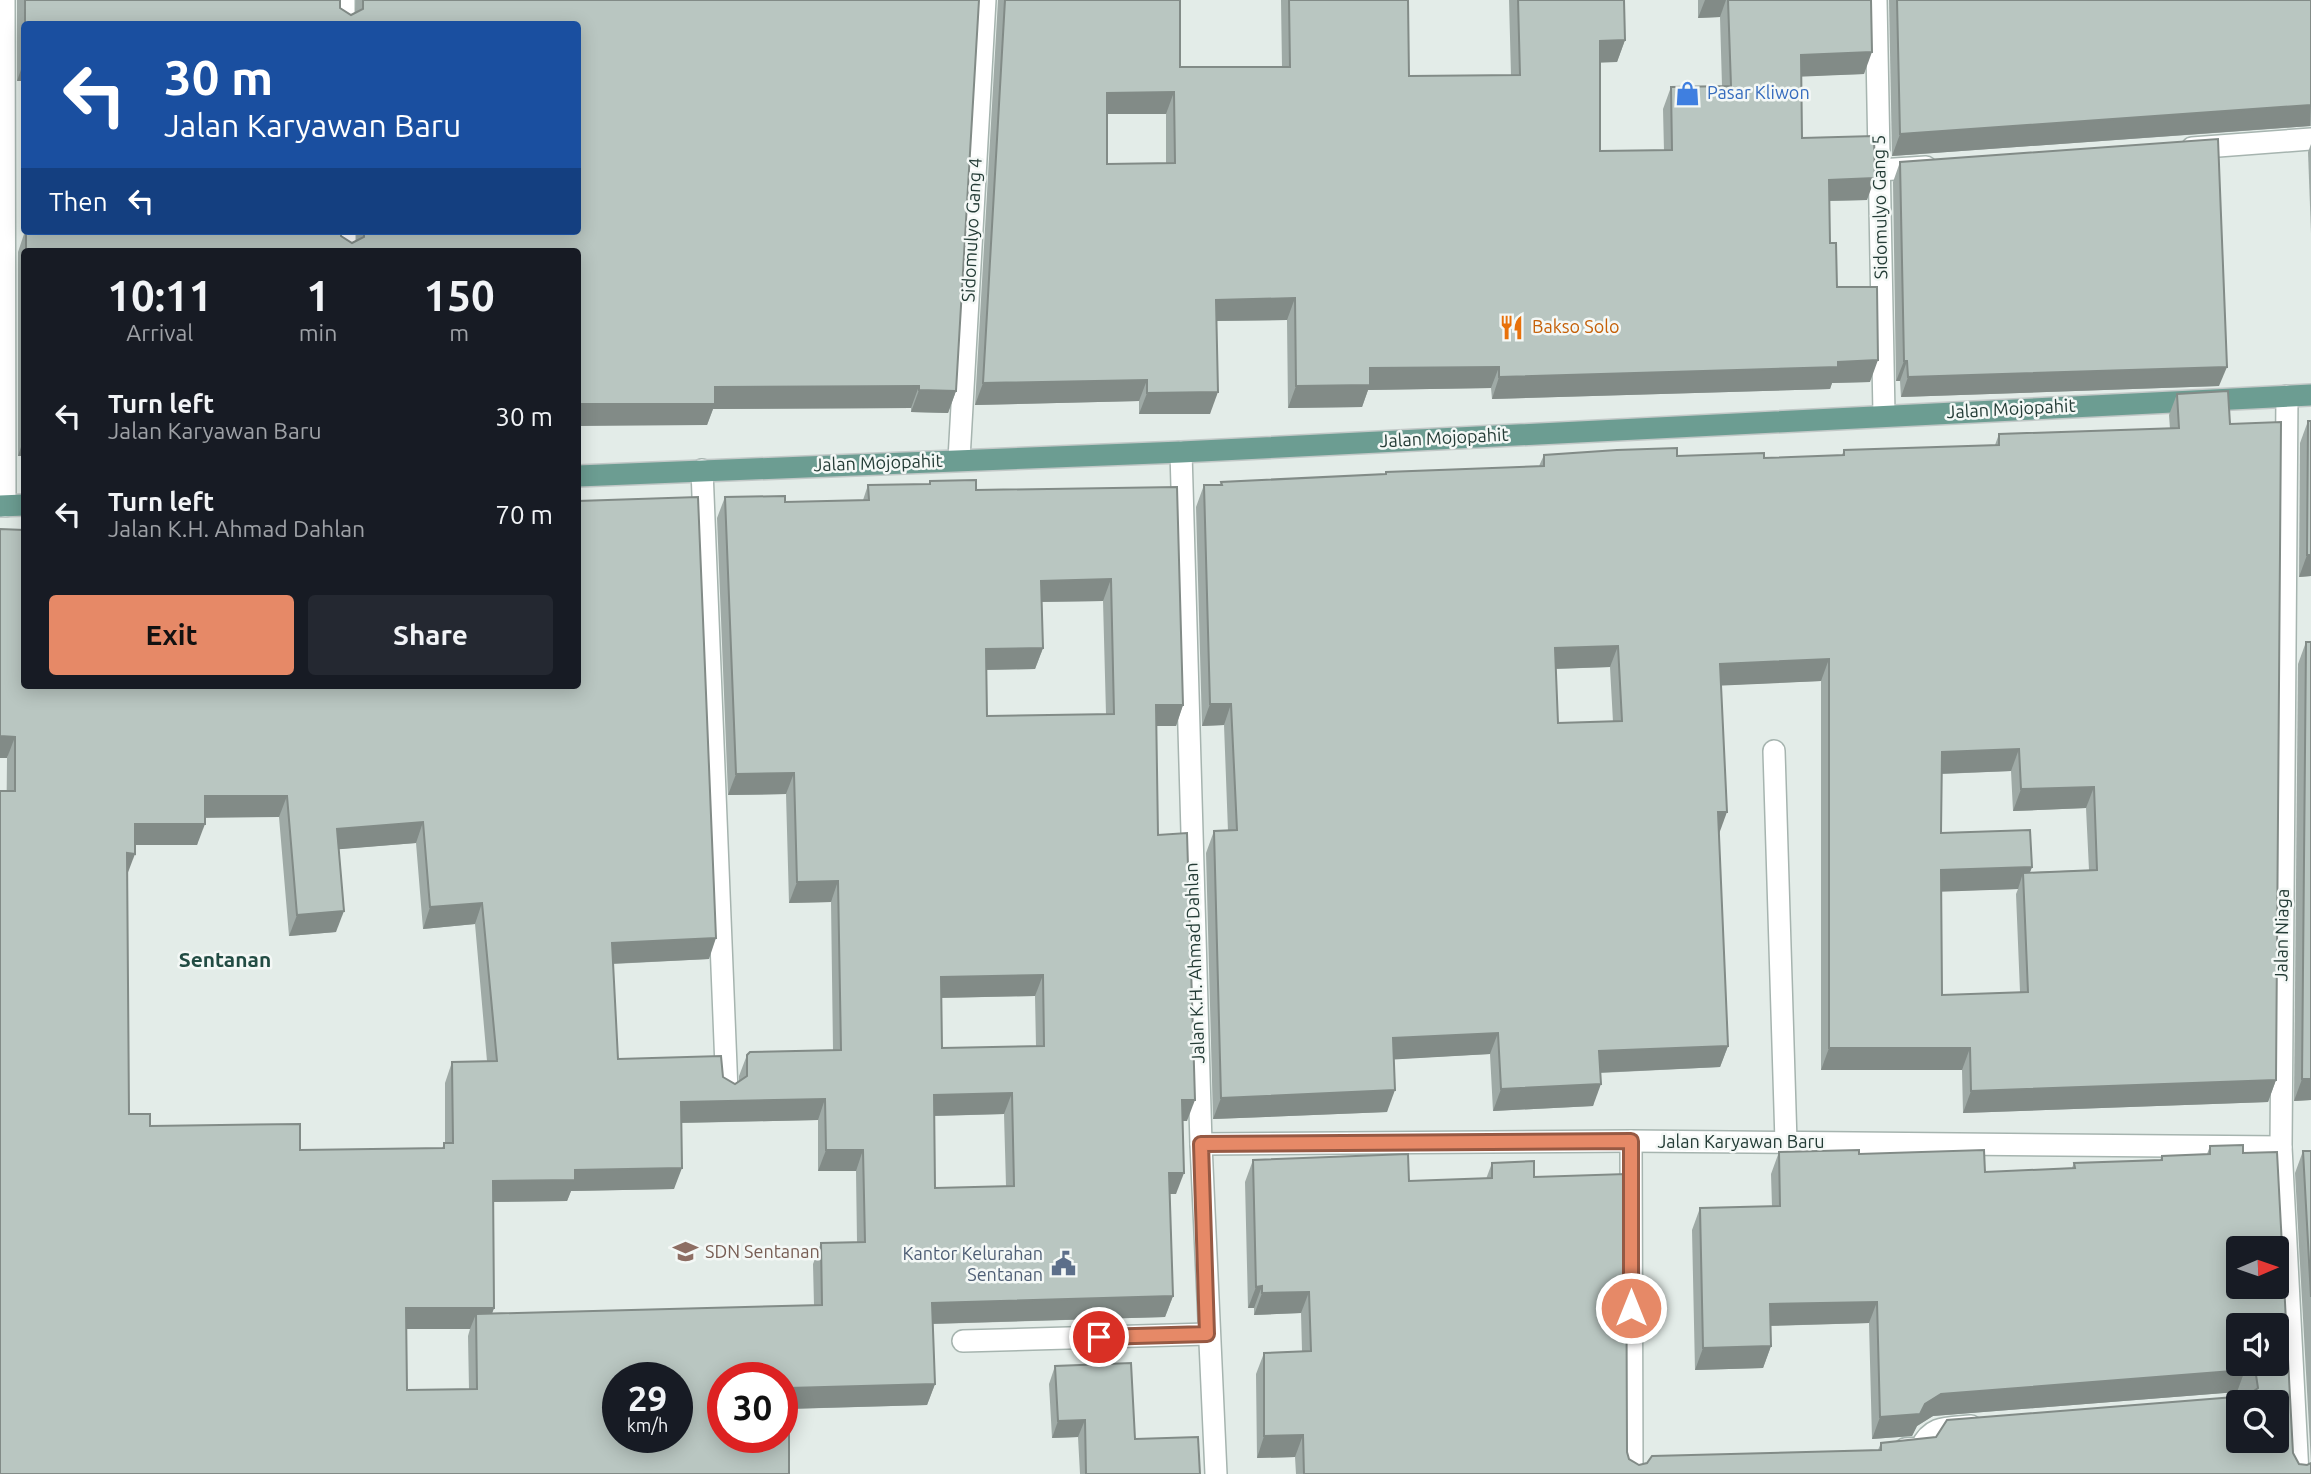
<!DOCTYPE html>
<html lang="en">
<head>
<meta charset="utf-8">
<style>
  :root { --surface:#171b24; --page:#242831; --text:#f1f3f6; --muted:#9ea1a6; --accent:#e68967 }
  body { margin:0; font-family:Ubuntu,sans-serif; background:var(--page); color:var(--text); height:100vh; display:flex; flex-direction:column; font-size:26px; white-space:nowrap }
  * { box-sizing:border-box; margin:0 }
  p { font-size:23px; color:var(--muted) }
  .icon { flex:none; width:38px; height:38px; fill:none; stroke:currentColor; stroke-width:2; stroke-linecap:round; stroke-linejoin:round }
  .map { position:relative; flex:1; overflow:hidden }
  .details { position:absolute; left:21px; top:248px; width:560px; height:441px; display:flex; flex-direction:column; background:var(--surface); border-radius:7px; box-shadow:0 4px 18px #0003 }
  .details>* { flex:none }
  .hud { position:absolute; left:21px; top:21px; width:560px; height:214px; border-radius:7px; box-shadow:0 4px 18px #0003; background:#1a4fa0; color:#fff; overflow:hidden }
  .needle { width:46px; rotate:88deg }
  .buttons { position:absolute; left:2226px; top:1236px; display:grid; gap:14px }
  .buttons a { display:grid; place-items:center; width:63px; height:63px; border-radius:7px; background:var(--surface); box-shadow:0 4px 18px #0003; font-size:35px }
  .speed { position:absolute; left:602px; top:1362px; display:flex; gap:14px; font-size:35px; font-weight:700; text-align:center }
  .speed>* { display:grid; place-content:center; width:91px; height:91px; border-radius:50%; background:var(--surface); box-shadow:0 4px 18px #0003; line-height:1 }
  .speed small { font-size:18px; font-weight:400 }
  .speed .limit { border:10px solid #d22; background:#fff; color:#111 }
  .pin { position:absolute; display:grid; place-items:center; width:60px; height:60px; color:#fff; margin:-30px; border:4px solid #fff; border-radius:50%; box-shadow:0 2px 7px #0007 }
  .me { position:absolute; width:77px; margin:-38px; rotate:0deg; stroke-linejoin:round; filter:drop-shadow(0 0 5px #0008) }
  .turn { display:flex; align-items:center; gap:24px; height:147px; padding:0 28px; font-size:32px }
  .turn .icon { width:91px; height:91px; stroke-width:2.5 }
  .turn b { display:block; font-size:49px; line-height:60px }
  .then { display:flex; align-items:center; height:66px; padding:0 28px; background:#0003; gap:14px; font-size:26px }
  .eta { display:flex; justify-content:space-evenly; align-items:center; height:119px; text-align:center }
  .eta b { font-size:42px; font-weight:700; line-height:49px }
  .button { display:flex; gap:14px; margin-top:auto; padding:14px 28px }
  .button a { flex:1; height:80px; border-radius:7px; background:var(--accent); color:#111; font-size:28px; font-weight:700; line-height:80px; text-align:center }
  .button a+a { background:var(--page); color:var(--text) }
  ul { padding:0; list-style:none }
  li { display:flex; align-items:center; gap:21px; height:98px; padding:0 28px }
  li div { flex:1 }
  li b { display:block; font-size:26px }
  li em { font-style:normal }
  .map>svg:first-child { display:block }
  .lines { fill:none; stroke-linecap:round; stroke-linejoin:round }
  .minor-casing { stroke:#a6b4af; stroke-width:24 }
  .major-casing { stroke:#c2c8c7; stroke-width:24 }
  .minor { stroke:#fff; stroke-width:21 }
  .major { stroke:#6c9d92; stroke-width:21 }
  .wall { fill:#9faaa6; fill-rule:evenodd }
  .shaded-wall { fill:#828b87 }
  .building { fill:#b9c6c1; stroke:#828b87; stroke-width:2; fill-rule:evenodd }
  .route-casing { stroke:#965943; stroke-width:18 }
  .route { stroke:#e68967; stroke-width:12 }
  .labels { text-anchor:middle; stroke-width:5; stroke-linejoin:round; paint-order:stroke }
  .shop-label { font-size:18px; fill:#366cbe; stroke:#f4f8f6; text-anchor:start }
  .street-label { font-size:18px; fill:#243c36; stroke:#f4f8f6 }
  .food-label { font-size:18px; fill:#c56008; stroke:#f4f8f6; text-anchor:start }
  .education-label { font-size:18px; fill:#785e54; stroke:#f4f8f6; text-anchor:start }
  .service-label { font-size:18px; fill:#4e5e75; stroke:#f4f8f6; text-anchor:end }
  .quarter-label { font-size:21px; font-weight:bold; fill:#224c43; stroke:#f4f8f6 }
</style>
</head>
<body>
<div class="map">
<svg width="2311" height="1474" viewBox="0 0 2311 1474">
  <rect width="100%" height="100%" fill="#e3ece8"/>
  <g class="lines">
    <defs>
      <g id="minor">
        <path d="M4,0l1,506"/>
        <path d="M344,0v24"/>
        <path d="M1876,0l8,414"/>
        <path d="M2192,148l119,-9"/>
        <path d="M1879,170l47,-3"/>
        <path d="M345,231v21"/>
        <path d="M2287,396l-6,751 17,327"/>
        <path d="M1181,452l20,692 15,330"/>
        <path d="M959,459l26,-459"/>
        <path d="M702,470l25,622"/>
        <path d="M1774,751l12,391"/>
        <path d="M1631,1141l1,333"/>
        <path d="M1201,1144l430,-3 650,6"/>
        <path d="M963,1341l244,-7"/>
        <path d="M1905,1449l16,-1c10,-23 27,-20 50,-22"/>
      </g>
      <g id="major">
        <path d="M578,476l603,-24 1130,-57"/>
        <path d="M0,506l24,-1"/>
      </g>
    </defs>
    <use href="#minor" class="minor-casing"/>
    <use href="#major" class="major-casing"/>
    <use href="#minor" class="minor"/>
    <use href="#major" class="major"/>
  </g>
  <g class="wall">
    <path d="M17,0h323v8l11,7 4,-2 1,-13h623l-23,391 -8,22 -37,-1v-4l-198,1 -6,16 -129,-173h-554v204h-6v-204l7,-21 316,5 11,7 4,-2 1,-10h221v-207h-554v57h-7z"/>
    <path d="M998,0h182v67h102l-1,-67h127l1,76 102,-1 -2,-75h115l1,40 -8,22h-17v89h64l-1,-42 8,-22 51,-1 -2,-69 -22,1v-18h173l-7,74 -63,2 1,62 65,62 -38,1 1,42 7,44 33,95 -38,1 -2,6 -338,10 -1,-11 -123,2 -6,17 -74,1 -1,-88 -70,1 -7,93h-71v-13l-164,4zM1107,114h59v49l-59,1z"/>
    <path d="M1889,0h422v126l-419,30z"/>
    <path d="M2311,144v89l-3,-81z"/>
    <path d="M1900,162l319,224 -318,11 -1,-16h-4l-3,-199z"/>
    <path d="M2177,394l53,30 46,656 -8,22 -305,11 -1,-43h-141v-389l-100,4 -2,149 9,212 -8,21 -120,6 -7,33 -100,5 -3,-57 -97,5 -6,53 -174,7 -7,-266 8,-22h14l-4,-106 -22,1 -6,-219 8,-22h16l1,-3 164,-8 1,-2 153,-6 5,-11 220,3 78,-3 2,-5 151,-5 4,-11 171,-5 -1,-14zM1610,667l3,55 -55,1 -2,-54zM2011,771l2,40 73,-3 3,62 -59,2 2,-5 -91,-34 1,-59zM2018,889l-2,5 4,98 -78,3 -1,-104z"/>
    <path d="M2308,421h3v155l-12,1 1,-134z"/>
    <path d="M930,481l46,9 201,-3 6,218 -7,21h-20l2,109 29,286h-4l-7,73h-6l3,102 -8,21 -232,7 2,60 -8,21 -138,4 -789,65 7,-716 17,-72h554l131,273 -96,5 5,95 105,18 12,7 4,-3v-5l8,-21 86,-5 -2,-148 -42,1 -3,-109 -58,1 -11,-277 8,-21 60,5 78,-2 5,-15 61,-1zM1103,601l3,113 -119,2 -1,-46 49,-1 8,-21 -1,-46zM205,817h74l10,119 47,-4 3,-83 77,-6 7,86 52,-5 12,137 -35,1 -7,21v60l-3,5 -142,2 -150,-24 -21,-12 -2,-239 8,-30h62zM1035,996l1,50 -94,2 -1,-50zM1004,1114l2,72 -71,2v-72zM818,1120v51h38l1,71 -36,1 -8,21 1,41 -322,9 2,-6 -1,-106 74,-1 4,-10 103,-2 7,-66zM406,1329h64l-2,7 1,53 -62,1z"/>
    <path d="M2306,642l5,458 -17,1 4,-437z"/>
    <path d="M2210,1146l33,7 50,300 6,11 8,1 4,-2 -16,-290 8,-22h8v323h-1015l-1,-17 -38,1 -1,-84 8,-21 38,-2 -1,-38 -47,2v-7h-6l-3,-126 8,-22 156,21 77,-2 6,-16 42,14 95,282 10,6 239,-15 3,-7 55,-6 311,-41 -10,-4 -304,24 -16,10 -5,10 -40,3 -3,-116 -99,3 1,20 -8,22 -68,2 -3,-140 8,-22 72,-1 -1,-33 8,-22 80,2 126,18 87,-4 2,-5 86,-3 2,-4 45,-2z"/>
    <path d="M1055,1366l80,73 65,35h-120l-2,-37 -26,1 -3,-54z"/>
  </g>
  <g class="shaded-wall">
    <path d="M1705,0h21l-6,17 -22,1z"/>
    <path d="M1625,40l-8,22 -25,1 8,-22z"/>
    <path d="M1872,52l-8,22 -71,3 8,-22z"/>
    <path d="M24,61v20h-7z"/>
    <path d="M1174,92l-8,22h-67l8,-21z"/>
    <path d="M2311,105l-1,21 -418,30 8,-22z"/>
    <path d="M1875,178l-8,22 -46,1 8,-21z"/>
    <path d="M1295,298l-8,22 -79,1 8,-21z"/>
    <path d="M1878,360l-8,22 -38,1 -2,6 -338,10 7,-22z"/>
    <path d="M1904,361h3l-7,20h-4z"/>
    <path d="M1499,367l-8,21 -123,2 -6,17 -74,1 8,-22 74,-18z"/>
    <path d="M2227,367l-8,19 -318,11 7,-20z"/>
    <path d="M1147,380l-8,21 -164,4 8,-22z"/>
    <path d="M919,386l-8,22 -198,1 -6,16 -129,1v-22l137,-17z"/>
    <path d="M919,390l37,1 -8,22 -37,-1z"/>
    <path d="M1218,392l-8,22h-71l8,-21z"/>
    <path d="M24,438v18h-6z"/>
    <path d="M2307,555h4v21l-12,1z"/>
    <path d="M1111,579l-8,22 -69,1 7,-21z"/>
    <path d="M1618,646l-8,21 -63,2 8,-21z"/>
    <path d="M1043,648l-8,21 -57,1 8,-21z"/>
    <path d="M1829,659l-8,22 -109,5 8,-22z"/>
    <path d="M1210,704h21l-7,21 -22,1z"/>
    <path d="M1156,705h27l-7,21h-28z"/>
    <path d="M0,736l15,1 -8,21h-7z"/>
    <path d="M2019,749l-8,22 -77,3 8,-22z"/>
    <path d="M794,773l-8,21 -58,1 8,-21z"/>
    <path d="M2094,787l-8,21 -73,3 8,-22z"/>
    <path d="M205,796h82l-8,21 -82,1z"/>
    <path d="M1718,812h9l-8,22z"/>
    <path d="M423,822l-7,21 -86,7 7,-21z"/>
    <path d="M135,824h70l-8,21h-69z"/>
    <path d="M127,853l8,1 -8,21z"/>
    <path d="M2032,867l-8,20 -1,-14 -5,16 -85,3 8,-22z"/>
    <path d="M838,881l-7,21 -42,1 8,-21z"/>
    <path d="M482,903l-7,21 -52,5 7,-22z"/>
    <path d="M344,911l-8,21 -47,4 8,-21z"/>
    <path d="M716,938l-7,21 -104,5 7,-21z"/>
    <path d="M1043,975l-8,21 -102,2 8,-21z"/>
    <path d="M1498,1033l-8,21 -105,6 8,-22z"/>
    <path d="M1728,1046l-8,21 -129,6 8,-22z"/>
    <path d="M1829,1048h141l-8,22h-141z"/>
    <path d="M2302,1079h9v21l-17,1z"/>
    <path d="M2276,1080l-8,22 -305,11 8,-22z"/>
    <path d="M1601,1084l-8,22 -100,5 8,-22z"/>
    <path d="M1395,1090l-8,22 -174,7 8,-21z"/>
    <path d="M1012,1093l-8,21 -77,2 7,-21z"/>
    <path d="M825,1099l-7,21 -145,3 8,-21z"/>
    <path d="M1182,1100h13l-8,21h-12z"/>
    <path d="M826,1150h37l-7,21h-38z"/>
    <path d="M682,1168l-8,21 -103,2 -4,10 -82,1 8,-21 82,-11z"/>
    <path d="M1169,1173h15l-8,21h-14z"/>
    <path d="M1262,1286l-8,22h-6l8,-21z"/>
    <path d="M1309,1292l-8,21 -47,2 8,-22z"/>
    <path d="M1173,1296l-8,21 -240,7 7,-21z"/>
    <path d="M1877,1302l-8,21 -107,3 8,-22z"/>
    <path d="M406,1308h88l-8,21 -10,-15 -6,15h-72z"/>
    <path d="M1771,1346l-8,22 -68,2 8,-22z"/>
    <path d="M2245,1370l-8,22 -304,24 -16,10 -5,10 -40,3 8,-22 45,-13 16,-10z"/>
    <path d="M935,1384l-8,21 -145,4 7,-21z"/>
    <path d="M1085,1420l-7,17 -26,1 6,-17z"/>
    <path d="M1303,1435l-8,22 -38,1 7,-22z"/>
  </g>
  <g class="building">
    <path d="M25,0h315v8l11,7 12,-6v-9h616l-23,391 -37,-1v-4l-204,1v17h-137v-152h-552v-21h315v5l11,7 12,-6v-6h214v-207h-553z"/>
    <path d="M1005,0h175v67h110l-1,-67h119l1,76 111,-1 -2,-75h106l1,40 -25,1v110l72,-1 -1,-63 60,-1 -3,-86h143l1,52 -71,3 1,83 72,-2 1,42 -46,2 1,63h6l1,44h40l1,73 -40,2v5l-339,10v-10l-129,1v17l-74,1 -1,-88 -79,2 2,92 -71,1v-13l-164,3zM1174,92l1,71 -68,1v-71z"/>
    <path d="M1897,0h414v105l-411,29z"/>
    <path d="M2218,139l9,228 -319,10 -1,-16h-3l-4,-199z"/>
    <path d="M2228,391l2,33 51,-2 -5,658 -305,11 -1,-43h-141v-389l-109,5 7,148h-9l10,234 -129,5 2,33 -100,5 -3,-56 -105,5 2,52 -174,8 -7,-267 23,-1 -6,-126h-21l-6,-219h18l-1,-3 165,-8v-2l158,-6v-11l73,-5 60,-2v8l87,-3v5l80,-3v-5l155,-5v-11l180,-6 -2,-34zM1618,646l4,75 -64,2 -3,-75zM2019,749l2,40 73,-2 3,83 -74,3 5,119 -86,3 -1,-125 91,-3 -2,-37 -89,3 1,-81z"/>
    <path d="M2308,421h3v134h-4z"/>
    <path d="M976,480v10l201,-3 6,218h-27l2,130 29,-2 8,267h-13l2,73h-15l4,123 -241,7 3,81 -146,4v86h-789v-683h15v-54l-15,-1v-207l24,1v156h554v-185l120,-4 18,441 -104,5 6,116 103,-3 2,21 12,7 12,-8v-21l3,-3 91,-2 -3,-169 -41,1 -3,-109 -58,1 -11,-277 60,-1v6l84,-2 -1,-15 62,-1v-3zM1111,579l3,135 -127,2 -1,-67 57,-1 -2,-67zM205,796h82l10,119 47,-4 -7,-82 86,-7 7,85 52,-4 15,158 -45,1 1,81h-9v5l-144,2v-26l-150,2v-12h-21l-2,-261 8,1v-30h70zM1043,975l1,71 -102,2 -1,-71zM1012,1093l2,93 -79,2 -1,-93zM825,1099l1,51h37l2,92 -44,1 1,62 -346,9 1,75 -70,1 -1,-82h88l-1,-127 82,-1v-10l107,-2 -1,-66zM618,1377h59v60h-59zM723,1377h59v60h-59z"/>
    <path d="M2306,642h5v437h-9z"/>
    <path d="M2243,1145v8l34,-1 16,301 6,11 8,1 4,-2v11h-1007l-1,-39 -39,1v-83l47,-2 -2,-59 -47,1v-7l-6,1 -3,-127 155,-6 1,27 83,-3v-15l42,-2v16l92,-3 1,278 2,7 10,6 8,-2 5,-7 229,-6v-7l55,-6 11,-17 300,-24 11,-8 -2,-13 -11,-5 -304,24 -16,10 -5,10 -40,3 -3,-115 -107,2 1,42 -68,2 -3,-140 80,-2 -1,-54 80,-2v4l125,-4 1,22 90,-4 -1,-5 88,-3v-4l48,-2v-8zM2238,1248h39v38h-39zM2238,1325h39v38h-39zM2238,1402h39v38h-39z"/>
    <path d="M2303,1151h8v146z"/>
    <path d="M1131,1363l4,76 63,-2 2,37h-114l-1,-54 -27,1 -3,-55z"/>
  </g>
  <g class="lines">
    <defs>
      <path id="route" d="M1099,1337l108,-3 -6,-190 430,-3v167"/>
    </defs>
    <use href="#route" class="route-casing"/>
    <use href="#route" class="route"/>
  </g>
  <defs>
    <symbol id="shop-bare" viewBox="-9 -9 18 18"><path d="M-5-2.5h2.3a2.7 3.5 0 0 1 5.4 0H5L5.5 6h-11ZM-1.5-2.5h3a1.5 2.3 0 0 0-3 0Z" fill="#3f7fe0" stroke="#f4f8f6" stroke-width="2.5" paint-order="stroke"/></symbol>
    <symbol id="restaurant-bare" viewBox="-9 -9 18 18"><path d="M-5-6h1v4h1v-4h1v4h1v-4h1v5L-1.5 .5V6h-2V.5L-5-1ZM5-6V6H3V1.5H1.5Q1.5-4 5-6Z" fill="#e8710a" stroke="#f4f8f6" stroke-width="2.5" paint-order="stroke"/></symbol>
    <symbol id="school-bare" viewBox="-9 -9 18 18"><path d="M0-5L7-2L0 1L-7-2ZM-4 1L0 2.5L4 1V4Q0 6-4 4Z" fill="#8d6e63" stroke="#f4f8f6" stroke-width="2.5" paint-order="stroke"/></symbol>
    <symbol id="civic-bare" viewBox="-9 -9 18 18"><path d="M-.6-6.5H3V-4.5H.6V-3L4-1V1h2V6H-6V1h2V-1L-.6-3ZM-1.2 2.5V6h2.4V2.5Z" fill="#5c6f8a" stroke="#f4f8f6" stroke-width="2.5" paint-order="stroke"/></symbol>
  </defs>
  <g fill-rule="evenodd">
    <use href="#shop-bare" x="1670" y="76" width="35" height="35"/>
    <use href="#restaurant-bare" x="1494" y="310" width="35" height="35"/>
    <use href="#school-bare" x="668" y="1234" width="35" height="35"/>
    <use href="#civic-bare" x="1046" y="1246" width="35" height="35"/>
  </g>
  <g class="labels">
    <g class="shop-label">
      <text x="1707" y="99">Pasar Kliwon</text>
    </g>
    <g class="street-label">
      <text transform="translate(1880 207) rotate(-91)" y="6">Sidomulyo Gang 5</text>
      <text transform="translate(972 230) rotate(-87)" y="6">Sidomulyo Gang 4</text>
      <text transform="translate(2011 409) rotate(-3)" y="6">Jalan Mojopahit</text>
      <text transform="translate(1444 438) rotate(-3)" y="6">Jalan Mojopahit</text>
      <text transform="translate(878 463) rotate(-2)" y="6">Jalan Mojopahit</text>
      <text transform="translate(2282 935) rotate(-89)" y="6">Jalan Niaga</text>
      <text transform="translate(1195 963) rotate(-92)" y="6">Jalan K.H. Ahmad Dahlan</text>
      <text x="1741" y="1148">Jalan Karyawan Baru</text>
    </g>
    <g class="food-label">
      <text x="1532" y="333">Bakso Solo</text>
    </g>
    <g class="education-label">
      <text x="705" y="1258">SDN Sentanan</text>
    </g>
    <g class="service-label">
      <text x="1043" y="1260">Kantor Kelurahan<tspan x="1043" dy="21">Sentanan</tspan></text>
    </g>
    <g class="quarter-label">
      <text x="225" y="967">Sentanan</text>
    </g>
  </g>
</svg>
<div class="buttons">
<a><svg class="needle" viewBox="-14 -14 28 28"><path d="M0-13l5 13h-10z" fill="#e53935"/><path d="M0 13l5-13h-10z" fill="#9ea1a6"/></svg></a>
<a><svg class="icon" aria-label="sound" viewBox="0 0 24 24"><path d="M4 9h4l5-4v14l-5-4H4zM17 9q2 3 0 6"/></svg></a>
<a><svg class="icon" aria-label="search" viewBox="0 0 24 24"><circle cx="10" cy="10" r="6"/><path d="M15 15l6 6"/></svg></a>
</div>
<div class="speed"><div>29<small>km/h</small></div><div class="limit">30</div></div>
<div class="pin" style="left:1099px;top:1337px;background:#d93025"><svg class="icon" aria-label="arrive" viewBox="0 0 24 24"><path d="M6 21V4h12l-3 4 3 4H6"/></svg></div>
<svg class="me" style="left:1631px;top:1308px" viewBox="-20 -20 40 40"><circle r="17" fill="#e68967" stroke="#fff" stroke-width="3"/><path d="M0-11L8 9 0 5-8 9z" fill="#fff"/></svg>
<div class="hud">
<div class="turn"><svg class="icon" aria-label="left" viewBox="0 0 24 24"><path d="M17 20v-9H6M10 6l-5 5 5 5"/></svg><div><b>30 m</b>Jalan Karyawan Baru</div></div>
<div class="then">Then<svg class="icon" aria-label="left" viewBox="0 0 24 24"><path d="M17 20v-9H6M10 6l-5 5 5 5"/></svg></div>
</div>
<section class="details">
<div class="eta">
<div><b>10:11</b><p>Arrival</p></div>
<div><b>1</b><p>min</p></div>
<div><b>150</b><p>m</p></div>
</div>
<ul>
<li><svg class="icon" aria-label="left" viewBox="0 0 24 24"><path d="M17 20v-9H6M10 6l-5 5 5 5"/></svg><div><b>Turn left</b><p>Jalan Karyawan Baru</p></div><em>30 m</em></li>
<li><svg class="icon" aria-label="left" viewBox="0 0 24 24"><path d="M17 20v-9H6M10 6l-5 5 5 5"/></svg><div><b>Turn left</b><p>Jalan K.H. Ahmad Dahlan</p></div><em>70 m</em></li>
</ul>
<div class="button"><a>Exit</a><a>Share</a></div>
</section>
</div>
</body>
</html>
